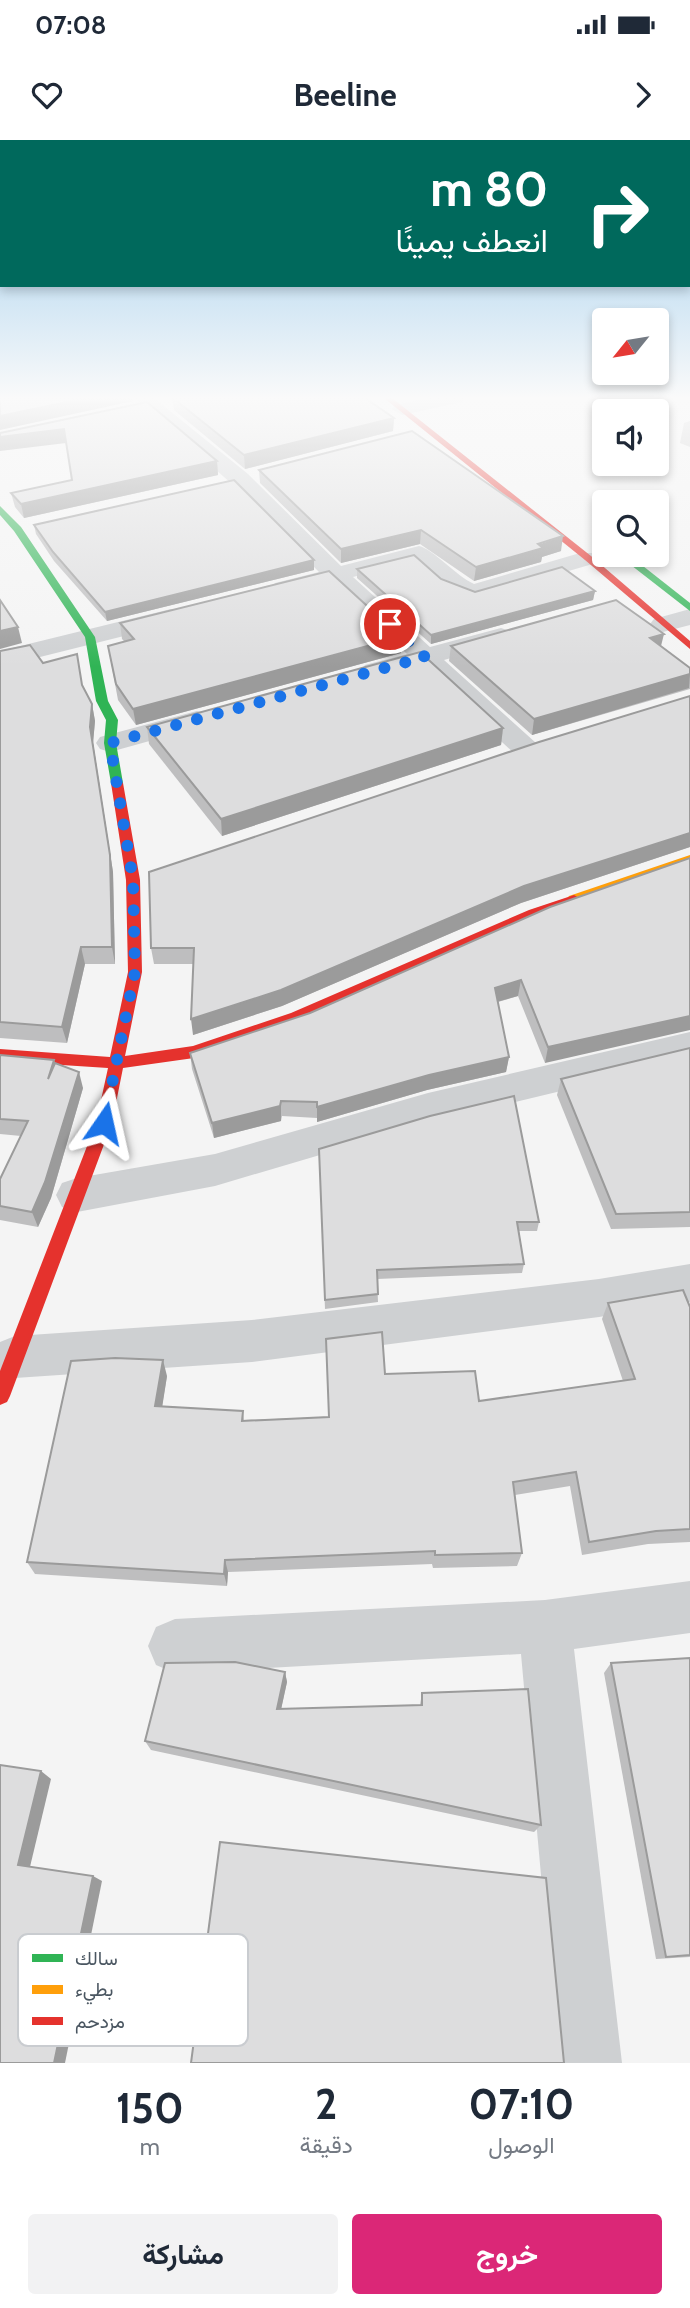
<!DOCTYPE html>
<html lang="ar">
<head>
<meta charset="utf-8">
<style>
  :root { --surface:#fff; --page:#f2f2f3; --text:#1f2937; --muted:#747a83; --accent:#db2777 }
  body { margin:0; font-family:Cabin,Vazirmatn,sans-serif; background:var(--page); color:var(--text); direction:rtl; height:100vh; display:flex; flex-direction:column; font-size:26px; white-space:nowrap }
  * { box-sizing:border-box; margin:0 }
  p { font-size:23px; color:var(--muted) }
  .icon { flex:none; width:38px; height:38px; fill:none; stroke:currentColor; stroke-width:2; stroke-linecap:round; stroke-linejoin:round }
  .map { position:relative; height:1923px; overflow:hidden; direction:ltr }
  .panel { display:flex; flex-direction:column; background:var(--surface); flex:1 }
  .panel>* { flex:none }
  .top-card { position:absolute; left:0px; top:0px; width:691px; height:147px; box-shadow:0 4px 10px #0003; direction:rtl; background:#00695c; color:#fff; overflow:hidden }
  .needle { width:46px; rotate:240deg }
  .tools { position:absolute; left:592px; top:168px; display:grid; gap:14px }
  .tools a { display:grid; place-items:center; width:77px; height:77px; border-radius:7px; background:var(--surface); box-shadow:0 4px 10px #0003; font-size:35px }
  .pin { position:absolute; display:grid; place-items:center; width:60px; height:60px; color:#fff; margin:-30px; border:4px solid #fff; border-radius:50%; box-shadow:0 2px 7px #0007 }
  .me { position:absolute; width:77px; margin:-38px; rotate:11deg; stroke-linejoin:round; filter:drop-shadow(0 0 5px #0008) }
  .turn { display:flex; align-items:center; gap:24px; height:147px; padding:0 28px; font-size:32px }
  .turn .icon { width:91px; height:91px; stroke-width:2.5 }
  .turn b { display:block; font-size:49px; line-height:60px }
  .eta { display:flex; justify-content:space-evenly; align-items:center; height:119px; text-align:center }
  .eta b { font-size:42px; font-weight:700; line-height:49px }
  .action { display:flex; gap:14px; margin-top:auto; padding:14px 28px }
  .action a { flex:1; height:80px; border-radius:7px; background:var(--accent); color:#fff; font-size:28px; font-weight:700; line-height:80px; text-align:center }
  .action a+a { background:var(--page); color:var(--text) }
  .status { display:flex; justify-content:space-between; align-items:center; height:49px; padding:0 35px; background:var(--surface); direction:ltr }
  .status svg { height:19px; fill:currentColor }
  header { display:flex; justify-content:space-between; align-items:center; height:91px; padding:0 28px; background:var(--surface); font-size:32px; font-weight:700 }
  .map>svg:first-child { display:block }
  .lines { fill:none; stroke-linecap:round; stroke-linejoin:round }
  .street { fill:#ced0d2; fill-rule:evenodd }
  .fast { fill:#30b455; fill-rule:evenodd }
  .slow { fill:#ff9f0a; fill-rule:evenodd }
  .jam { fill:#e5322d; fill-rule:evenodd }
  .wall { fill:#bebebf }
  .shaded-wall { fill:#9b9b9b }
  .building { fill:#ddddde; stroke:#9b9b9b; stroke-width:2 }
  .route { stroke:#1a73e8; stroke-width:12; stroke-dasharray:0 21.6 }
  .key { fill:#fff; stroke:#c9ccd0; stroke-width:2 }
  .key-label { font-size:19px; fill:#4a5661 }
</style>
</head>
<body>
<div class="status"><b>07:08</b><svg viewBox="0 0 49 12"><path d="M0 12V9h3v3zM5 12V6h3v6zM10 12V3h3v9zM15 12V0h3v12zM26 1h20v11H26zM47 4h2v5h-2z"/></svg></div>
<header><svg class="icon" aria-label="forward" viewBox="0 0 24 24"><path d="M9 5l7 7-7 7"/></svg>Beeline<svg class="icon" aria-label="heart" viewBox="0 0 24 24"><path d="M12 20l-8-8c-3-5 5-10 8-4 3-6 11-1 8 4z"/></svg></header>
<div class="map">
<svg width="690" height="1923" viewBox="0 0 690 1923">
  <rect width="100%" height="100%" fill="#f4f4f4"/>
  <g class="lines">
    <g class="street">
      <path d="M134,258h20l94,76 93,92 78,-20c14,3 36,29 55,38l106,-31h16l4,5 -4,5 -123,36 -32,-13 -27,-25 -61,16 77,70 71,-19 9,3 4,5 -4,5 -66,19 92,83 4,6 -4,6 -10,3 -10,-3 -96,-89 -46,13 -9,-2 -4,-6 4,-6 42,-11 -76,-71 -47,12 -9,-2 -3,-5 3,-5 44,-11 -87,-88z"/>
      <path d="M429,258h36l-3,4 -60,13 -10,-6 3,-4z"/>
      <path d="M171,469l9,3 4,5 -4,5 -180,45v-16z"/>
      <path d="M690,469v16l-27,7 -9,-3 -4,-5 4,-5z"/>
      <path d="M197,571l10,2 4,6 -4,6 -97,27 -10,-3 -4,-6 4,-6z"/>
      <path d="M690,892v28l-262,63 -213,63 -138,26 -15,-5 -6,-12 6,-12 15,-5 138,-24 213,-61z"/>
      <path d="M690,1124v38l-91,15 -347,45 -237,16 -15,-6v-30l15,-6 237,-16 347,-41z"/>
      <path d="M690,1441v52l-116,16 48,414h-64l-37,-409 -346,19 -19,-8 -8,-19 8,-19 19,-8 370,-19z"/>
    </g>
    <g class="fast">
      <path d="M0,366l21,21 74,110 13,64 10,19 -2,23 7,40 -2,3h-8l-2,-3 -7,-40 2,-23 -10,-19 -11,-64 -71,-106 -14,-16z"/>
      <path d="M618,415h11l61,48v8z"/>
    </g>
    <path class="slow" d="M690,715v9l-111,38h-10l-2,-3 2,-3z"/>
    <g class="jam">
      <path d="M384,258h8l199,158 99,85v8l-105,-89z"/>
      <path d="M117,639l6,4 17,97 2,92 -17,84 68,-10 98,-33 238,-103 45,-15 7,4 -2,3 -40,14 -238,105 -107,37 -71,10 -11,55 -102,273 -3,6 -7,3v-34l96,-248 12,-55 -108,-7v-12l110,8 18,-85 -2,-92 -15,-97z"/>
    </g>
  </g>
  <g class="wall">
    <path d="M172,258h193l29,20 -1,13 -148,38 -71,-59z"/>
    <path d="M690,281v26l-10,-4 4,-20z"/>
    <path d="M0,293l217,28 1,14 -194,43 -9,-11 -4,-14 61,-13 -6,-37z"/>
    <path d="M259,330l302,81 -19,6 -1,5 -67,19 -54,-37 -79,19 -81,-80z"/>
    <path d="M34,385l280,35v10l-207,51 -53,-60 -18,-27z"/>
    <path d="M357,429l84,10 34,13 120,-1 -2,9 -162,44 -74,-66z"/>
    <path d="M120,483l281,14v16l-265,72 -18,-25 -10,-54 17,-4 -3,-3z"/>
    <path d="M451,506h210l29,22v21l-158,46 -83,-74z"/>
    <path d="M0,511l43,12 40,23 9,18 3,17 -2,22 20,129 2,92h-30l-18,79 -67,-5z"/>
    <path d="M690,556v151l-169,56 -239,103 -89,29v-71h-39l-3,-16z"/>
    <path d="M147,587l356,1 -2,17 -279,91 -73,-92z"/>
    <path d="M690,718l-145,205 -27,-67 -20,6 11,55 -3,15 -79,18 -110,32v-4l-35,-2 -1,5 -67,17 -22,-69 -2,-16 120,-40z"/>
    <path d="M690,908v179l-79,2 -54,-134 4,-16z"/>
    <path d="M0,915l54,5 1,4 28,24 -32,110 -13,29 -38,-7v-41l21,-43 -21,-2z"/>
    <path d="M319,1009l220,73 -2,9h-18l5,33 -2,9 -145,6 1,23 -53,7z"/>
    <path d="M608,1163l82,4v235l-42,2 -66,11 -12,-69 -55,9 7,58 -5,13 -84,2 -1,-4 -204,8 -1,14 -192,-12 -8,-12 140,-186 -5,30 81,5 1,9 85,-3 56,-43 94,27 144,-20 -21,-62z"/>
    <path d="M690,1518v299l-34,2 -52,-286 7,-10z"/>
    <path d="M285,1532l2,10 -6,27 139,-4 2,-12 119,132 -7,7 -383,-82 -6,-9z"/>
  </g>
  <g class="shaded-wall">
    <path d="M86,258h46l1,3 -133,29v-14z"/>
    <path d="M394,278l-1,13 -148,38 -1,-14z"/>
    <path d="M64,289l2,14 -66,8v-14z"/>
    <path d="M217,321l1,14 -194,43 -3,-14z"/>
    <path d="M421,390l-1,14 -79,19v-14z"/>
    <path d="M563,396l-2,15 -19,6 -1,5 -67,19 2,-14z"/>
    <path d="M314,420v10l-207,51 -2,-9z"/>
    <path d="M595,451l-2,9 -162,44v-9z"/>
    <path d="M18,487l4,16 -22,6v-18z"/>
    <path d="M664,494l-4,16 -10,-12z"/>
    <path d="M401,497v16l-265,72 -3,-16z"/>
    <path d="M690,534l-1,14 -157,47 2,-16z"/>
    <path d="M92,564l3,17 -2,22 20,129 2,92 -3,-17 -22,-220z"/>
    <path d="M503,588l-2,17 -279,91 -1,-17z"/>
    <path d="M690,693v14l-169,56 -239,103 -89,29 -2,-16 333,-133z"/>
    <path d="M81,807l4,17 -18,79 -5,-16z"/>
    <path d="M521,840l-3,16 -25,7 2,-15z"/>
    <path d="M690,876v14l-145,33 3,-16z"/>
    <path d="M509,917l-3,15 -79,18 -110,32v-15l112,-32z"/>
    <path d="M79,932l4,16 -32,110 -13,29 -6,-15z"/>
    <path d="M281,961v20l-67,17 -2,-15z"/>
    <path d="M163,1220l4,16 -7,45 -5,-15z"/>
    <path d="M225,1420l3,12 -1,14 -3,-12z"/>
    <path d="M285,1532l2,10 -8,37 -2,-10z"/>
    <path d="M41,1631l10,8 -22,92 -11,-6z"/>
    <path d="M93,1736l9,5 -37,182h-11z"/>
  </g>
  <g class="building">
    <path d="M0,258h86l-86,18z"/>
    <path d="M173,258h192l29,20 -150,37z"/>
    <path d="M147,262l70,59 -196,43 -10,-11 61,-13 -8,-51 -64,8v-4z"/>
    <path d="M412,291l151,105 -25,8 5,4 -67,19 -55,-37 -80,19 -82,-79z"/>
    <path d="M234,340l80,80 -209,52 -52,-60 -19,-27z"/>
    <path d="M414,415l27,24 34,13 87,-25 33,24 -164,44 -74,-66z"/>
    <path d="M329,431l72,66 -268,72 -17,-25 -8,-38 26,-7 -14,-16z"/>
    <path d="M0,460l18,27 -18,4z"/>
    <path d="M616,460l48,34 -14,4 40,30v6l-156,45 -83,-73z"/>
    <path d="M30,505l13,18 34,-9 5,31 10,19 -2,23 20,128 2,92h-31l-19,80 -62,-5v-371z"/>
    <path d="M420,512l83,76 -282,91 -74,-92z"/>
    <path d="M690,556v137l-166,53 -243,104 -90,29 3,-71h-43l-2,-76 390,-130z"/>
    <path d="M690,718v158l-142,31 -27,-67 -26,8 14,69 -80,18 -112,32v-5l-36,-1 -1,5 -68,17 -22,-70 120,-40 240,-106z"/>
    <path d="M690,908v164l-74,2 -55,-135z"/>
    <path d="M0,915l54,5 -6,19 7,-16 24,9 -34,110 -13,30 -32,-6v-27l28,-58 -28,-2z"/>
    <path d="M514,956l25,126h-22l7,42 -147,6 1,24 -53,6 -6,-151 111,-33z"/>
    <path d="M683,1150l7,17v222l-34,2 -67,11 -13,-70 -63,10 9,71 -87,2v-4l-210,9 -1,14 -197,-12 44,-201 44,-3 48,2 -8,46 88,5 -1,10 87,-4 -3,-78 56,-7 3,42 90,-3 4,30 156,-22 -27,-76z"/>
    <path d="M690,1518v297l-24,2 -55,-294z"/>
    <path d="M235,1522l50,10 -8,37 145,-4v-12l106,-4 13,136 -396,-84 20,-78z"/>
    <path d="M0,1625l41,6 -23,94 75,11 -39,187h-54z"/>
    <path d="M220,1702l326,36 18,185h-373z"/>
  </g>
  <linearGradient id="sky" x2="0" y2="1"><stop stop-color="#91c6eb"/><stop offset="0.49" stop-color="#fafafa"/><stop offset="1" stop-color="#fafafa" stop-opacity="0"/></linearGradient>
  <rect width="690" height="527" fill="url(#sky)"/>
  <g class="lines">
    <path class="route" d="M104,983l31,-151 -2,-92 -23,-137 315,-86 -35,-33"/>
  </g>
  <rect x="18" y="1794" width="230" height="112" rx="10" class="key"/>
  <rect x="32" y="1814" width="31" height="8" fill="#30b455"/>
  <rect x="32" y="1845" width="31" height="9" fill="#ff9f0a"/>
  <rect x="32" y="1877" width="31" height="8" fill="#e5322d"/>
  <g class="key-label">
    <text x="75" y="1825">سالك</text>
    <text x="75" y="1856">بطيء</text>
    <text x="75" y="1888">مزدحم</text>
  </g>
</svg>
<div class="tools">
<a><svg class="needle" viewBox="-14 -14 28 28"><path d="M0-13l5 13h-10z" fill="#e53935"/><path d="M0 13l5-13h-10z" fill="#747a83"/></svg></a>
<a><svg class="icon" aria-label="sound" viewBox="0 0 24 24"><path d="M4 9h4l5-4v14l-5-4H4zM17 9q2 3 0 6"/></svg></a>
<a><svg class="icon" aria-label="search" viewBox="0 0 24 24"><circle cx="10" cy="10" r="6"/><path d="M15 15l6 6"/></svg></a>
</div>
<div class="pin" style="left:390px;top:484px;background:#d93025"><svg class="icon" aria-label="arrive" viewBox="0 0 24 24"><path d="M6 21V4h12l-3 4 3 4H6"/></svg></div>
<svg class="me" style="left:104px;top:983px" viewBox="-20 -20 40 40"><path d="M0-17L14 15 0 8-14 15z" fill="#1a73e8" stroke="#fff" stroke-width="4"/></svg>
<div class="top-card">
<div class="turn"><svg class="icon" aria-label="right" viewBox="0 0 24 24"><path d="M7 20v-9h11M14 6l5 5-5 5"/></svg><div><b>80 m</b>انعطف يمينًا</div></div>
</div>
</div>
<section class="panel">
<div class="eta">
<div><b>07:10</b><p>الوصول</p></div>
<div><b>2</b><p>دقيقة</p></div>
<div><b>150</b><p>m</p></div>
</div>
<div class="action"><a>خروج</a><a>مشاركة</a></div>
</section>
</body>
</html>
